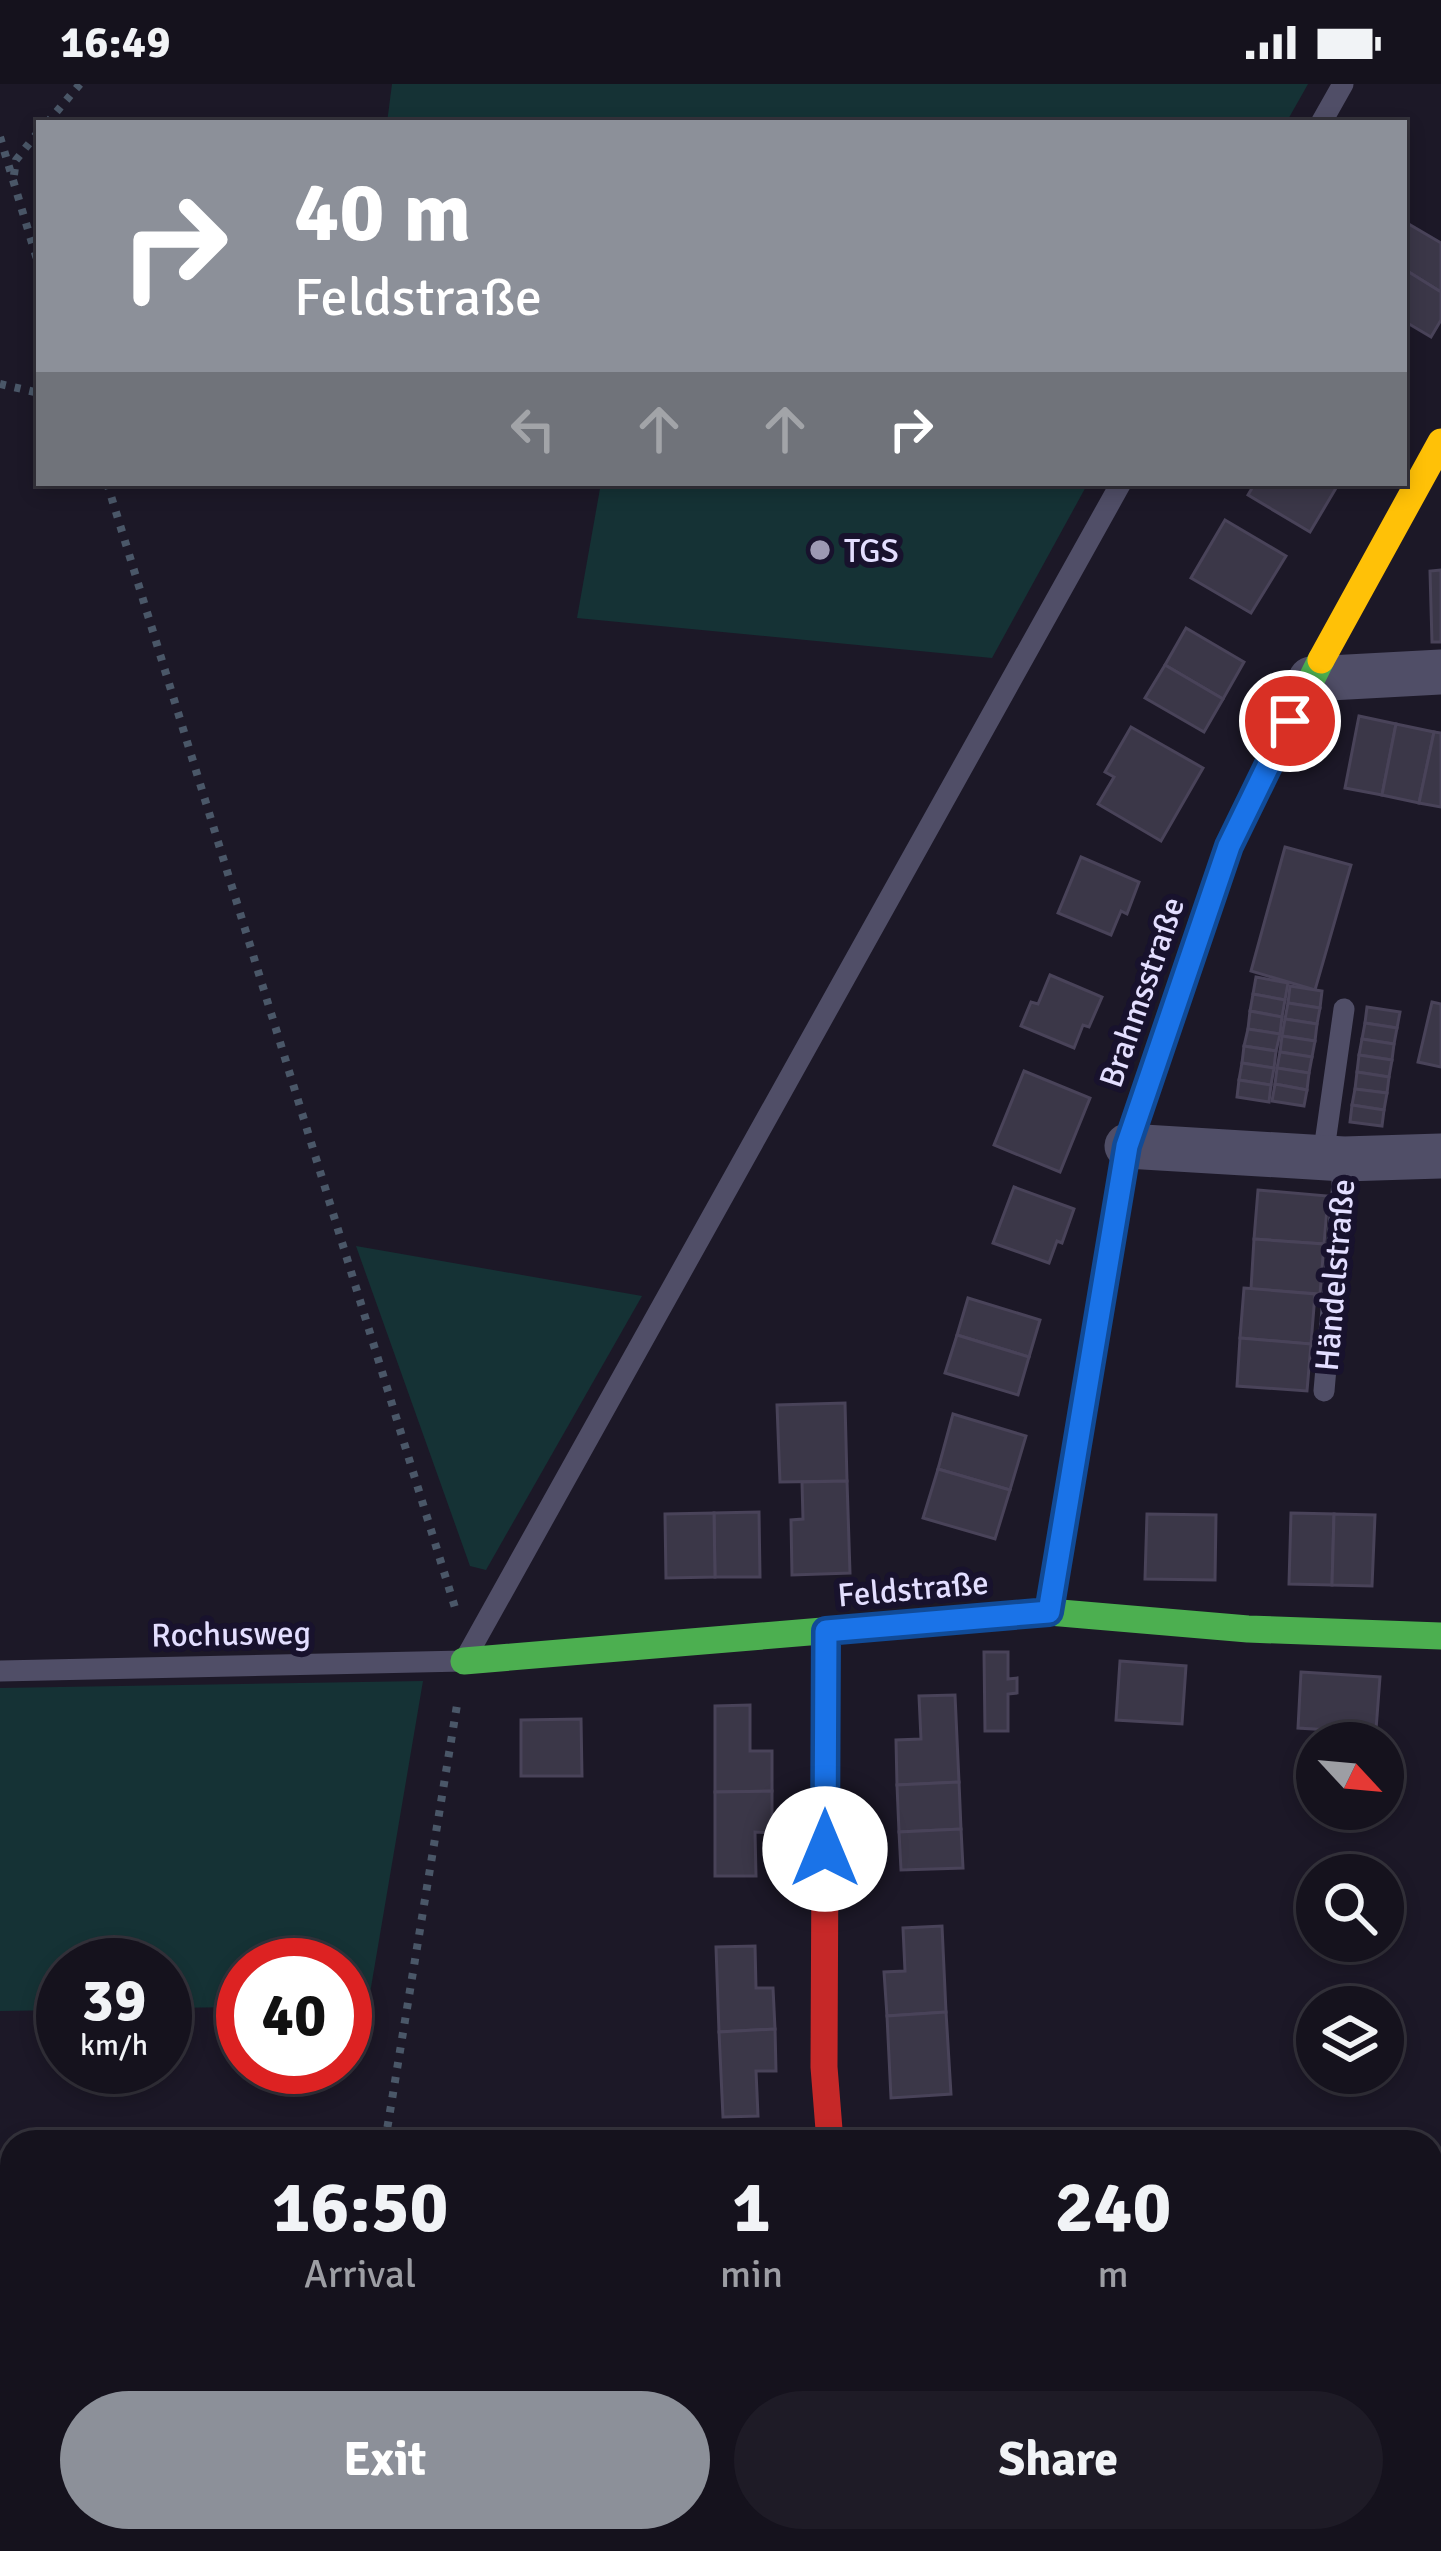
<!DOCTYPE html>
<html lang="en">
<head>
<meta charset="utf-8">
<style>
  :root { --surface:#15121d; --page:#1e1b26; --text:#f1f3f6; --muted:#9d9ea4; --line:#34323b; --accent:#8c9099 }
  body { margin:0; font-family:Signika,sans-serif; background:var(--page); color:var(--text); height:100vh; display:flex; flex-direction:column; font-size:45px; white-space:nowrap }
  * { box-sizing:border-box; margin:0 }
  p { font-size:39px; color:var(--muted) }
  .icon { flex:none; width:66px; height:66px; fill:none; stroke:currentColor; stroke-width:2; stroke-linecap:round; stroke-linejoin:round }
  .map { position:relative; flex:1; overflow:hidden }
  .panel { position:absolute; left:0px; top:2046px; width:1443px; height:423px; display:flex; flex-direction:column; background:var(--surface); border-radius:36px 36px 0 0; box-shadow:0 6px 18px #0003,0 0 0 3px var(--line) }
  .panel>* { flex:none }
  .top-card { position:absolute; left:36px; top:36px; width:1371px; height:366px; border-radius:0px; box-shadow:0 6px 18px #0003,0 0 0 3px var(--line); background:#8c9099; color:#fff; overflow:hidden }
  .needle { width:78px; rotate:116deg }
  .buttons { position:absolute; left:1296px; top:1638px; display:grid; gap:24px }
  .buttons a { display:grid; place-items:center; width:108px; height:108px; border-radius:50%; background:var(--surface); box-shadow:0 6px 18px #0003,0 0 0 3px var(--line); font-size:60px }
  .speed { position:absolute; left:36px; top:1854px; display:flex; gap:24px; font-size:60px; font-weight:700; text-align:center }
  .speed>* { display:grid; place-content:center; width:156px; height:156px; border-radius:50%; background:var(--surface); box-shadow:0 6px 18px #0003,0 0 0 3px var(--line); line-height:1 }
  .speed small { font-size:30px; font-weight:400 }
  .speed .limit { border:18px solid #d22; background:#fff; color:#111 }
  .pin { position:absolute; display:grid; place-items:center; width:102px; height:102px; color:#fff; margin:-51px; border:6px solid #fff; border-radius:50%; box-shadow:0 3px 12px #0007 }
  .me { position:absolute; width:132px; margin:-66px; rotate:0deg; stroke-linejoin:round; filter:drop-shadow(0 0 9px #0008) }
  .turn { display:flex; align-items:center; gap:42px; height:252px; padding:0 60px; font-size:54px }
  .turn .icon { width:156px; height:156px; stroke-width:2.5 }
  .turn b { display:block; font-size:84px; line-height:102px }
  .lanes { display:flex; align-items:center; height:114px; padding:0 60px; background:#0003; justify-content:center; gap:60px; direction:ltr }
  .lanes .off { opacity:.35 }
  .eta { display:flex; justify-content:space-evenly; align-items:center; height:204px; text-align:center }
  .eta b { font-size:72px; font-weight:700; line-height:84px }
  .primary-button { display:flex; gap:24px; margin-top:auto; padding:24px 60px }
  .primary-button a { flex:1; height:138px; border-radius:72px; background:var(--accent); color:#fff; font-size:48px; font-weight:700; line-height:138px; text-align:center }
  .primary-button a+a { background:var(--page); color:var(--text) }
  .status { display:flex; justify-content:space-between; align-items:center; height:84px; padding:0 60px; background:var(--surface); direction:ltr }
  .status svg { height:33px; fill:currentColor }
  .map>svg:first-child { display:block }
  .green { fill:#153235 }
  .building { fill:#3b3748; stroke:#494359; stroke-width:3 }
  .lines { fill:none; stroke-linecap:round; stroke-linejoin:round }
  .path { stroke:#4a5768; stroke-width:8; stroke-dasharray:6 9; stroke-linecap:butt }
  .lane { stroke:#504e67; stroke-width:21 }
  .street { stroke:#504e67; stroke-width:45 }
  .fast { stroke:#4caf50; stroke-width:27 }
  .slow { stroke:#ffc107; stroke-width:27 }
  .jam { stroke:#c62828; stroke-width:27 }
  .route-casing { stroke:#114b97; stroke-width:30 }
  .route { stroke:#1a73e8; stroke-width:21 }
  .poi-dot { fill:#9d99b3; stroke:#18122d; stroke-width:4.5 }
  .labels { text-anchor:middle; stroke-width:12; stroke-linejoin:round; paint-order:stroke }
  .poi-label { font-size:33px; fill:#e3deff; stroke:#18122d; text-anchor:start }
  .street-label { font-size:33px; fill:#e3deff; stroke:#18122d }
</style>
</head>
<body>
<div class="status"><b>16:49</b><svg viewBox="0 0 49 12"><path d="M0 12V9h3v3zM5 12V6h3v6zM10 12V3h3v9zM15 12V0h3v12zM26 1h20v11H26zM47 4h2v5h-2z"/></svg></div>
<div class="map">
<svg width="1441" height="2467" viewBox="0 0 1441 2467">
  <rect width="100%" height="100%" fill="#1c1827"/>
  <g class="green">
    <path d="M392,0h916l-22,39h-899z"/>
    <path d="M601,399h487l-96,175 -415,-40z"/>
    <path d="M356,1162l286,50 -156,274 -16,-4z"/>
    <path d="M423,1597l-55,324h-23v-40h-102v42l-78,1v-43h-102v45l-63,1v-323z"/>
  </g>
  <g class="building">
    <path d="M1407,139l34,20v49l-37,-23z"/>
    <path d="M1404,185l37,23v28l-10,17 -27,-16z"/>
    <path d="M1255,399h84l-29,49 -62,-37z"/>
    <path d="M1225,436l61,36 -35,57 -60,-35z"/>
    <path d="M1441,486v72h-9l-2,-71z"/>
    <path d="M1186,544l58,34 -21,37 -58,-34z"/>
    <path d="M1165,581l58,34 -19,33 -59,-34z"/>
    <path d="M1359,632l37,8 -14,71 -37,-7z"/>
    <path d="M1396,640l38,8 -15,71 -37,-8z"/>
    <path d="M1131,643l72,41 -42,73 -63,-37 16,-27 -9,-5z"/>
    <path d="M1434,648l7,1v74l-22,-4z"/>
    <path d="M1285,763l66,18 -36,125 -64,-19z"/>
    <path d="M1081,773l58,25 -12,32 -6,-3 -10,24 -53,-22z"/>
    <path d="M1050,891l52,22 -13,30 -6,-2 -9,23 -53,-22 10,-24 7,2z"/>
    <path d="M1256,893l32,6 -3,17 -32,-6z"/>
    <path d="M1290,902l32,5 -2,17 -32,-5z"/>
    <path d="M1253,910l32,6 -3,17 -32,-6z"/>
    <path d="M1432,918l9,2v63l-23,-5z"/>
    <path d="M1288,919l32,5 -3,16 -32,-5z"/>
    <path d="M1367,923l33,5 -3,16 -32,-5z"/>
    <path d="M1250,927l32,6 -2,17 -32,-5z"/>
    <path d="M1285,935l32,5 -2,17 -33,-5z"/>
    <path d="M1365,939l32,5 -3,16 -32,-5z"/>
    <path d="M1248,945l32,5 -4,17 -32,-5z"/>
    <path d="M1282,952l33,5 -3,16 -32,-5z"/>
    <path d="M1362,955l32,5 -2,16 -33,-5z"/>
    <path d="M1244,962l32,5 -2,17 -32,-5z"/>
    <path d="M1280,968l32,5 -3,16 -32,-5z"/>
    <path d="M1359,971l33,5 -3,17 -32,-5z"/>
    <path d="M1242,979l32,5 -3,17 -32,-5z"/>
    <path d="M1277,984l32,5 -2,17 -32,-6z"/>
    <path d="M1024,987l66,27 -30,74 -66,-27z"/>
    <path d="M1357,988l32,5 -2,16 -32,-4z"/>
    <path d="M1239,996l32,5 -2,17 -32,-5z"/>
    <path d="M1275,1000l32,6 -3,16 -32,-5z"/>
    <path d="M1355,1005l32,4 -3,17 -32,-5z"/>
    <path d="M1352,1021l32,5 -2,16 -32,-4z"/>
    <path d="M1014,1103l60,22 -12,34 -5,-2 -8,22 -56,-20z"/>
    <path d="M1258,1106l70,6 -4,48 -70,-5z"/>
    <path d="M1254,1155l70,5 -4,50 -69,-5z"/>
    <path d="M1244,1204l71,6 -4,50 -71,-6z"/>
    <path d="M968,1214l72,22 -11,37 -72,-22z"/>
    <path d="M957,1251l72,22 -11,38 -73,-22z"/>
    <path d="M1240,1254l71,6 -4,47 -70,-5z"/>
    <path d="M845,1319l2,78 -67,1 -3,-77z"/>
    <path d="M953,1330l73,22 -16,54 -72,-21z"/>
    <path d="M938,1385l72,21 -15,49 -72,-21z"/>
    <path d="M847,1397l3,92 -58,2 -1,-55 12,-1 -1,-37z"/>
    <path d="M759,1428l1,65h-45l-1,-64z"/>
    <path d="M714,1429l1,64 -49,1 -1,-64z"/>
    <path d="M1291,1429l43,1 -2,71 -43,-1z"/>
    <path d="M1147,1430l69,1 -1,65 -70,-1z"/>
    <path d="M1334,1430l41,1 -3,71 -40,-1z"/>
    <path d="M984,1568h24v27l9,-1v15l-9,1v37h-23z"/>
    <path d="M1120,1577l66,5 -4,58 -66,-4z"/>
    <path d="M1301,1588l79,5 -5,66 -30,-2 1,-10 -48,-3z"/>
    <path d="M955,1611l4,87 -62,3 -1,-45 25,-1 -2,-43z"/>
    <path d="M750,1621v46h22v40l-57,1v-86z"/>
    <path d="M581,1635l1,57h-61v-56z"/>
    <path d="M959,1698l2,47 -62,3 -2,-47z"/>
    <path d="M772,1707v42l-17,-1 1,44h-41v-84z"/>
    <path d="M961,1745l2,39 -62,2 -2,-38z"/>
    <path d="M942,1842l4,86 -59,4 -3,-44 21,-1 -2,-43z"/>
    <path d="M755,1862l1,42h17l2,41 -56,3 -3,-85z"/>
    <path d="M946,1928l5,82 -60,4 -4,-82z"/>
    <path d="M775,1945l1,42h-20l2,45 -35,1 -4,-85z"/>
    <path d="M920,2457h63l2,10h-63z"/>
  </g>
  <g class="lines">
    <g class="path">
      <path d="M47,39l33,-39"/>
      <path d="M0,53l39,129"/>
      <path d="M14,91l2,-15 23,-29"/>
      <path d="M0,300l39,9"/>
      <path d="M107,399l350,1131"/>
      <path d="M385,2058l72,-437"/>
      <path d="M317,2467l2,-10"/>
    </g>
    <g class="lane">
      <path d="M1321,39l22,-39"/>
      <path d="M1323,1073l21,-148"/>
      <path d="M1324,1307l20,-232"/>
      <path d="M0,1587l464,-10 657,-1178"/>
    </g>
    <g class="street">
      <path d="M1311,595l130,-7"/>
      <path d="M1127,1062l217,13 97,-3"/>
      <path d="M866,2457l3,10"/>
    </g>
    <g class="fast">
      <path d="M1049,1528l78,-466 102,-300 92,-186"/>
      <path d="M464,1577l585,-49 199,17 193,7"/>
    </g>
    <path class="slow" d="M1321,576l120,-218"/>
    <path class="jam" d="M826,1547l-2,436 6,75"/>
  </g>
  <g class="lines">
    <defs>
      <path id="route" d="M825,1765l1,-218 223,-19 78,-466 102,-300 61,-125"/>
    </defs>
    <use href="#route" class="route-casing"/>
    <use href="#route" class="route"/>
  </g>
  <circle class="poi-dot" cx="820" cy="466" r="12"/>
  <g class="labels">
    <g class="poi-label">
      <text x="844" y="478">TGS</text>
    </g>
    <g class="street-label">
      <text transform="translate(1141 908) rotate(-71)" y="12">Brahmsstraße</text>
      <text transform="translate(1334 1191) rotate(-85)" y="12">Händelstraße</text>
      <text transform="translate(913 1504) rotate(-5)" y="12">Feldstraße</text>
      <text transform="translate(231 1549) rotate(-1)" y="12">Rochusweg</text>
    </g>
  </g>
</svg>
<div class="buttons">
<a><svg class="needle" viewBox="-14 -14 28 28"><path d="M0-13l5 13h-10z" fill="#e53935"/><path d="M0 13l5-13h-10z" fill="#9d9ea4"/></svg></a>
<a><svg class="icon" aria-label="search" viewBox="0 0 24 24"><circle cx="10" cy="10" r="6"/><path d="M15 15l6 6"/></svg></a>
<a><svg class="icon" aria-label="layers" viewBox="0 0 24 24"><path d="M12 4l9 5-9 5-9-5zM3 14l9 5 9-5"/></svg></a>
</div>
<div class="speed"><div>39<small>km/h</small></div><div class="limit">40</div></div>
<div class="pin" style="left:1290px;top:637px;background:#d93025"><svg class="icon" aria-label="arrive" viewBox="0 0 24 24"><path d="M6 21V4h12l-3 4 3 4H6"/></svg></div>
<svg class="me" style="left:825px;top:1765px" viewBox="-20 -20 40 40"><circle r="19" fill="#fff"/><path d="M0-13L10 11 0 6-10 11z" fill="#1a73e8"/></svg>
<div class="top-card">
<div class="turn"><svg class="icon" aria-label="right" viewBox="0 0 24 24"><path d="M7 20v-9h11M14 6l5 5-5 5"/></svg><div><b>40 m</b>Feldstraße</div></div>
<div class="lanes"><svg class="icon off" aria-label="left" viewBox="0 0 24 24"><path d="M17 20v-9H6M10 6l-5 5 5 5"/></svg><svg class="icon off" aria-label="ahead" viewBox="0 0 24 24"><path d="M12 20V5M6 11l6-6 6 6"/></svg><svg class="icon off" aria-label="ahead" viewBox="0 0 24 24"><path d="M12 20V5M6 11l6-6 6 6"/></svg><svg class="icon" aria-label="right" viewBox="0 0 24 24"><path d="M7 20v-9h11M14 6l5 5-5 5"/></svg></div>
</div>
<section class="panel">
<div class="eta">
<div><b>16:50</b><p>Arrival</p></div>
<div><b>1</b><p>min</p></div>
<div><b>240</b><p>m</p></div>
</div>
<div class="primary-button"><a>Exit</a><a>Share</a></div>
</section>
</div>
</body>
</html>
